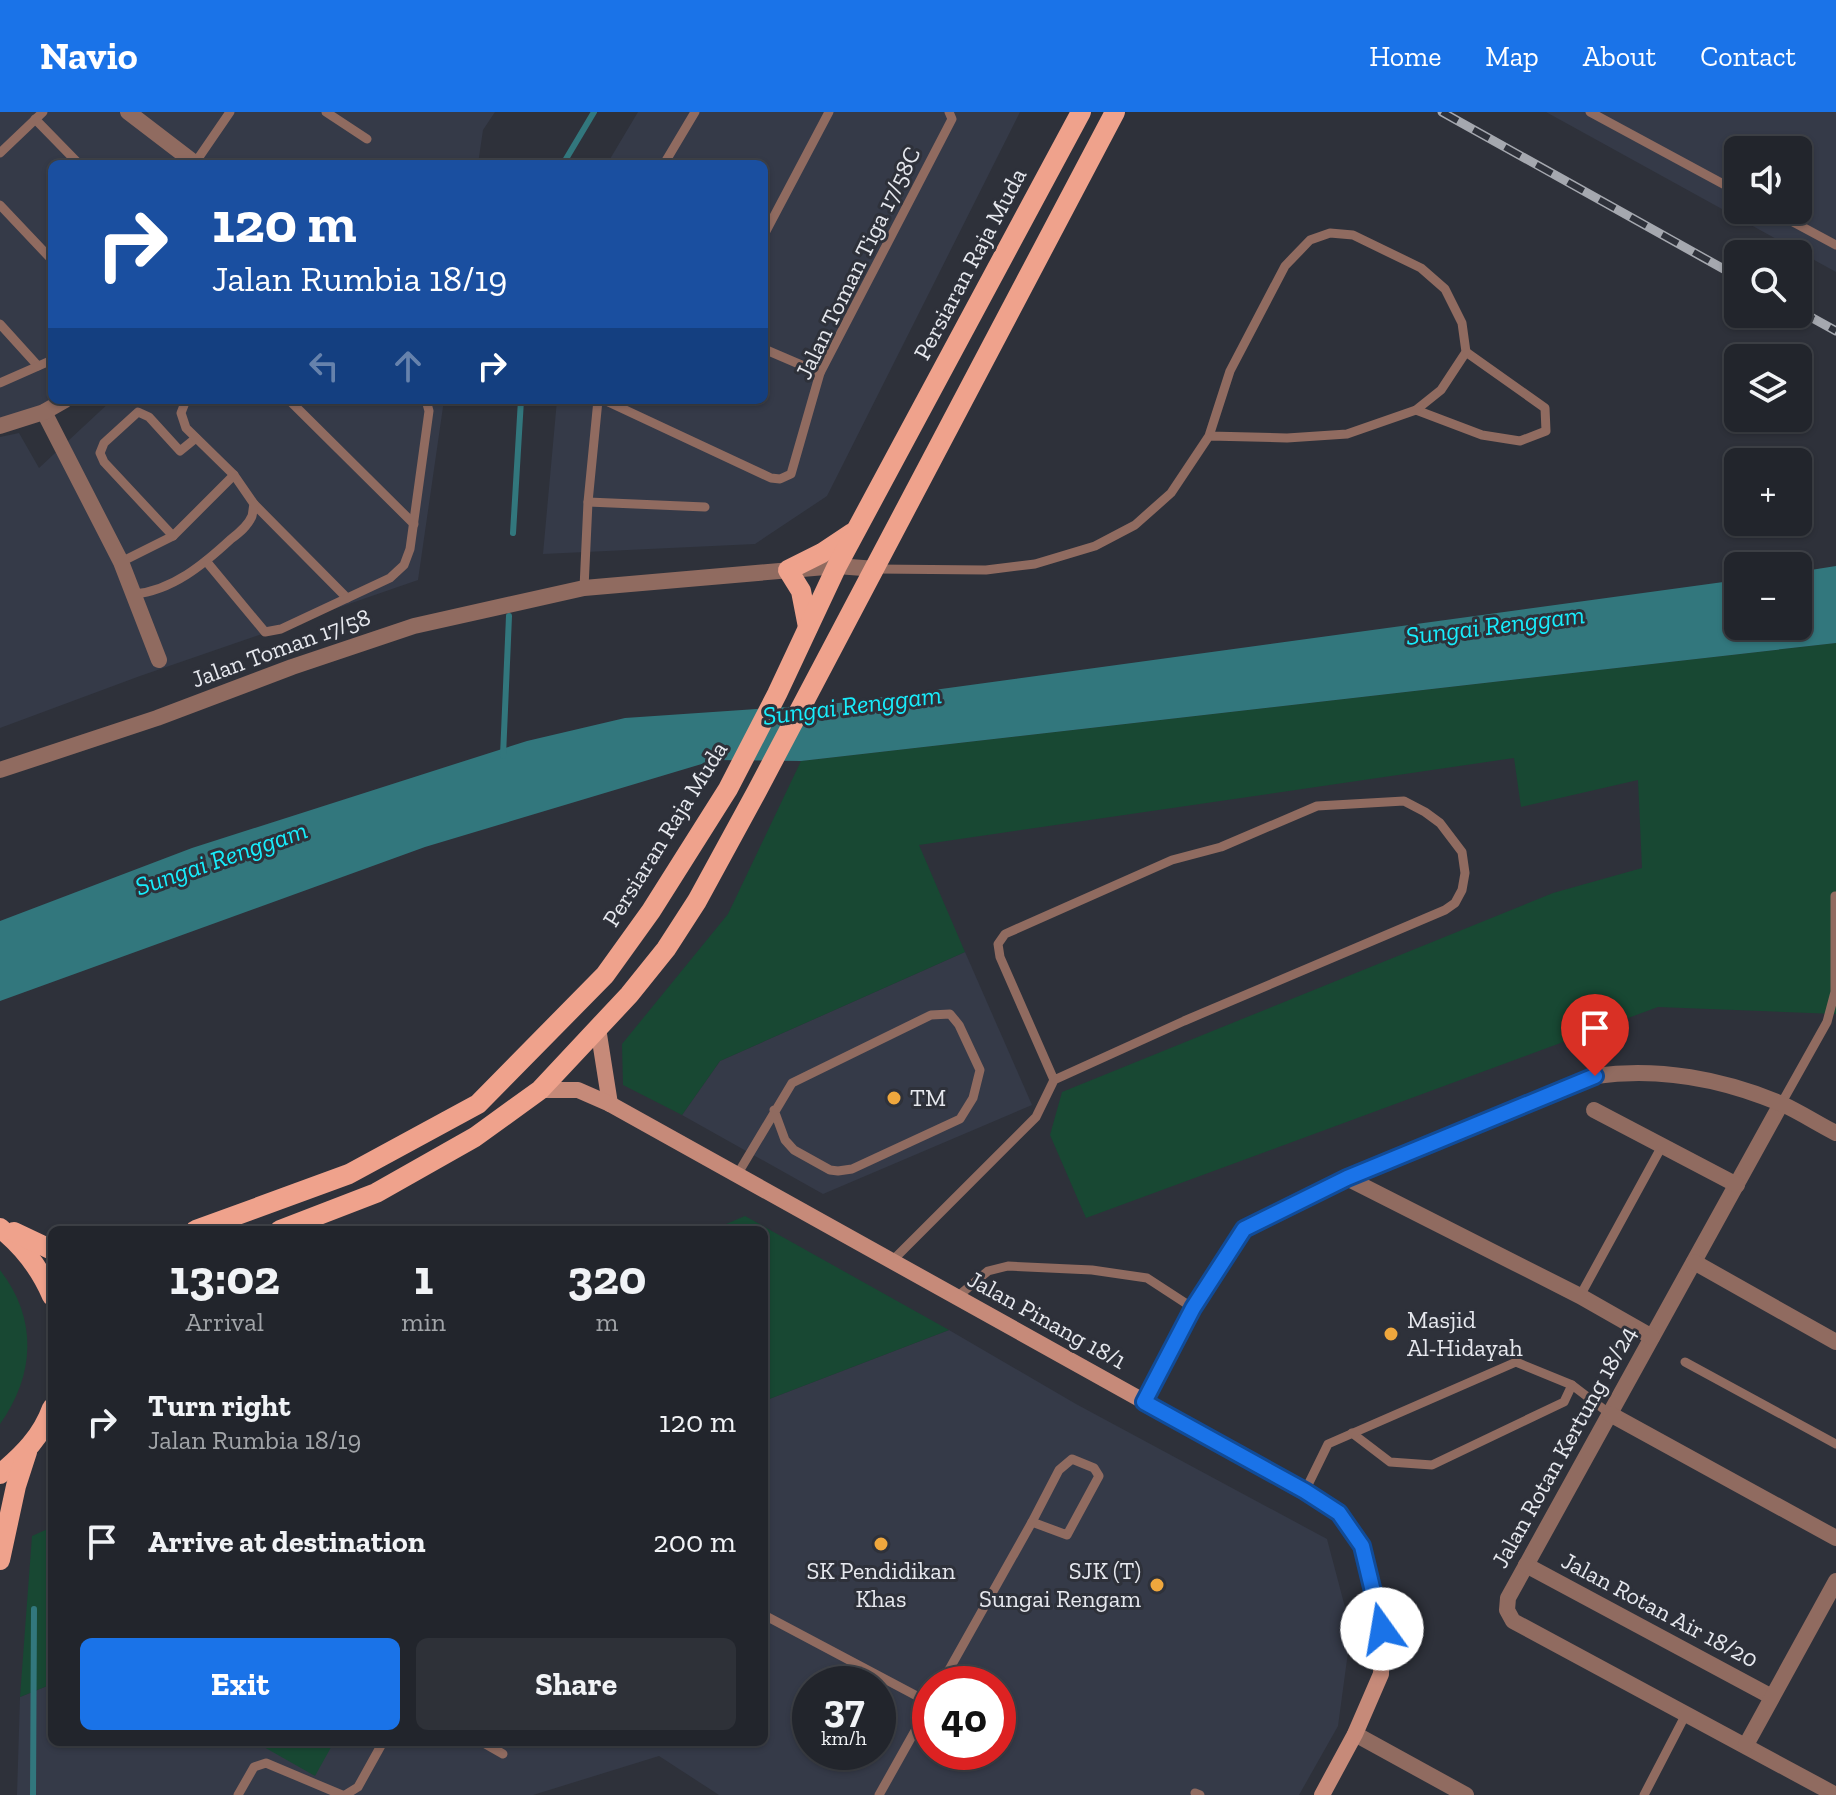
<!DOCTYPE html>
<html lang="en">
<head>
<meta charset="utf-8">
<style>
  :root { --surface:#22252c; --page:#2e3138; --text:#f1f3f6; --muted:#a2a5a9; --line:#3f4248; --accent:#1a73e8 }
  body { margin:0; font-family:"Zilla Slab",serif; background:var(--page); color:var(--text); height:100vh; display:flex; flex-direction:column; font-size:30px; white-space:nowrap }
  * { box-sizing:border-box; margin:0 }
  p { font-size:26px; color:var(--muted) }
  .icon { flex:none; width:44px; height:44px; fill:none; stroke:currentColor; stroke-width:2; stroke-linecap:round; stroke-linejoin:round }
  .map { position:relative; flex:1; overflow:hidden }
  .side { position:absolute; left:48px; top:1114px; width:720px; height:520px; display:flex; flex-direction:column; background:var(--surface); border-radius:12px; box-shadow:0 2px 6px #0004,0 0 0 2px var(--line) }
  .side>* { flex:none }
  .hud { position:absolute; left:48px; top:48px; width:720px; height:244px; border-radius:12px; box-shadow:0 2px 6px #0004,0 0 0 2px var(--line); background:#1a4fa0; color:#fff; overflow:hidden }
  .fabs { position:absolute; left:1724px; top:24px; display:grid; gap:16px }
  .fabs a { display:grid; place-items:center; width:88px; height:88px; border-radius:12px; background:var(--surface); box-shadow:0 2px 6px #0004,0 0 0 2px var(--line); font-size:40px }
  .speed { position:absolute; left:792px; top:1554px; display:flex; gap:16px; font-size:40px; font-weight:700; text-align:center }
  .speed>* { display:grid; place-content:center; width:104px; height:104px; border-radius:50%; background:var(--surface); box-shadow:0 2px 6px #0004,0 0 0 2px var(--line); line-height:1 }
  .speed small { font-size:20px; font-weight:400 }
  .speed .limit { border:12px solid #d22; background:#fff; color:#111 }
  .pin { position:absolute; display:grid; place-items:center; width:68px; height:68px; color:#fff; margin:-82px -34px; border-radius:50% 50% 50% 0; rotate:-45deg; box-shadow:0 0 8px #0007 }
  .pin .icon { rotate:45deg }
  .me { position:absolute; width:88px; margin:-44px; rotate:347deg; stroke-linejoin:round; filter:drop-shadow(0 0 6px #0008) }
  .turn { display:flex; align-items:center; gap:28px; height:168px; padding:0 32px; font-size:36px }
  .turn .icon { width:104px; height:104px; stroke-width:2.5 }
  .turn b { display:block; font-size:56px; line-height:68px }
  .lanes { display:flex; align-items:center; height:76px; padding:0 32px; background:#0003; justify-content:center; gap:40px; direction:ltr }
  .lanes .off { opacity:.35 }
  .eta { display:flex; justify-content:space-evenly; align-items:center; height:136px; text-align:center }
  .eta b { font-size:48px; font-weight:700; line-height:56px }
  .cta { display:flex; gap:16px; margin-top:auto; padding:16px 32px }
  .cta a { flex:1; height:92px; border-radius:12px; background:var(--accent); color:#fff; font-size:32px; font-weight:700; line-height:92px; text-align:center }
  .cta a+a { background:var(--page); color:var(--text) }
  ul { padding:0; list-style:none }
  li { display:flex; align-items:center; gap:24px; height:120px; padding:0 32px }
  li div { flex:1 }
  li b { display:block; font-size:30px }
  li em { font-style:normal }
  header { display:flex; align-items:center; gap:48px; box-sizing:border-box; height:112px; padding:0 40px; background:var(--accent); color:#fff }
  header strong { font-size:38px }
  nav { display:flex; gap:44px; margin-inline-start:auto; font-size:28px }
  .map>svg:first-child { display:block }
  .built { fill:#353a48; fill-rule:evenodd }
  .green { fill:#184833 }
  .water { fill:#32777d }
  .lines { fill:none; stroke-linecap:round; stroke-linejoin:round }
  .stream { stroke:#32777d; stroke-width:6 }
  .lane { stroke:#906b60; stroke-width:9 }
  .street { stroke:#906b60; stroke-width:16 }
  .secondary { stroke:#c68a79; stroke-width:16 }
  .primary { stroke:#efa28c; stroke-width:20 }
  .rail-casing { stroke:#a5a8af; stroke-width:9 }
  .rail { stroke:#2e313a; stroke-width:6; stroke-dasharray:18; stroke-linecap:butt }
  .route-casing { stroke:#114b97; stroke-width:20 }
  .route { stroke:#1a73e8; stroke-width:14 }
  .poi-dot { fill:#efa73d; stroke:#2e313a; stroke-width:3 }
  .labels { text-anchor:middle; stroke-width:6; stroke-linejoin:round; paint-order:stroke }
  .street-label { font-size:24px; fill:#e6e8ee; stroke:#2e313a }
  .poi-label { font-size:24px; fill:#e6e8ee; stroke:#2e313a; text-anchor:start }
  .water-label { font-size:26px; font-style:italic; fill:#18edfc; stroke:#2e313a }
</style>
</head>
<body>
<header>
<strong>Navio</strong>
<nav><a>Home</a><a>Map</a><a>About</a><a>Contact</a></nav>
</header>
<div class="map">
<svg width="1836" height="1683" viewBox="0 0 1836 1683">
  <rect width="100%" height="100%" fill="#2e313a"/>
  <g class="built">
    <path d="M0,0h495l-12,18 -5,34h-426v236l-52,26z"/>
    <path d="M638,0h382l-193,384 -72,48 -212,10 14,-154h207v-236h-157z"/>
    <path d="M1546,0h290v160zM1738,38h60v60h-60z"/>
    <path d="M112,288h332l-26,180 -278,96 -140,52v-291l19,-4 20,35z"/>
    <path d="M965,840l67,153 -209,89 -141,-79 38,-54z"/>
    <path d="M949,1218l127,74 251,135 24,91 -13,96 -39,69h-580l-60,-39 -126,39h-516l3,-98 32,-13v58h712v-341zM810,1572h68v68h-68zM930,1572h68v68h-68z"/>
  </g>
  <g class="green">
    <path d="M1836,531v371l-178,-7 -572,211 -36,-83 12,-43 491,-199 89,-25 -4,-88 -117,27 -7,-49 -595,87 46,107 -245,109 -38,54 -59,-30 -1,-41 106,-130 73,-153z"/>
    <path d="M745,1104l204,114 -185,71v-171h-52z"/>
    <path d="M0,1158c38,49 35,105 0,154z"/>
    <path d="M52,1415v157l-32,13 12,-161z"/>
    <path d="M255,1630h79l-19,34z"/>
  </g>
  <path class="water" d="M1836,454v77l-1035,118 -86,-1 -290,87 -425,154v-80l192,-73 335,-107 98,-23 206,-14 907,-124v46h60v-54z"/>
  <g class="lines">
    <g class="stream">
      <path d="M563,52l31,-52"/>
      <path d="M513,421l8,-133"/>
      <path d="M503,644l6,-140"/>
      <path d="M33,1683l1,-186"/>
    </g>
    <g class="lane">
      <path d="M326,0l41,27"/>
      <path d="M1590,0l148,80"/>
      <path d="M35,7l44,45"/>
      <path d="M0,41l43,-41"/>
      <path d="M195,51l35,-51"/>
      <path d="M664,52l31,-52"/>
      <path d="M0,93l52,55"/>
      <path d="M1771,98l65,35"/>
      <path d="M764,123l65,-123"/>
      <path d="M0,212l38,42"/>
      <path d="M764,237l56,24"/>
      <path d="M0,271l52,-23"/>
      <path d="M289,288l125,124"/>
      <path d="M604,288l167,78 9,1 11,-5 29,-101 132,-254 -3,-7"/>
      <path d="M1416,298l66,25 38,6 26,-10 -1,-23 -79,-56"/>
      <path d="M588,390l117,5"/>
      <path d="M254,392l93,94"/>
      <path d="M173,424l-69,-74 -4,-9 4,-10 34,-31 11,5 31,34 16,-13"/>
      <path d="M206,449l59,71 16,-3 109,-51 14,-13 6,-16 19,-138 -3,-11"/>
      <path d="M121,450l52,-26 61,-61"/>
      <path d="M876,457l110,1 49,-6 60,-18 40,-21 36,-32 38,-57 21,-65 55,-105 25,-26 20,-7 23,2 68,33 24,21 17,34 4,29 -25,38 -25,20 -69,24 -60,4 -78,-2"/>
      <path d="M584,476l4,-86 10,-102"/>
      <path d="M134,482c38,-3 70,-30 97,-55 8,-6 17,-13 21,-23 1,-4 1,-8 2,-12l-20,-29 -48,-47 -5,-15 5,-13"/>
      <path d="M1781,992l46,-82 8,-30v-96"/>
      <path d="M737,1063l55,-92 139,-68 19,-1 9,11 21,45 -7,28 -13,21 -108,50 -14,2 -8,-1 -36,-20 -9,-10 -11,-30"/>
      <path d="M892,1149l144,-144 18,-37 -54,-123 -2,-13 7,-10 167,-74 49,-13 96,-41 87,-5 21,11 15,11 22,29 3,21 -3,17 -7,13 -10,7 -261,111 -130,59"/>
      <path d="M1580,1184l82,-150"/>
      <path d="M957,1185l31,-26 20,-5 84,4 55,8 46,30"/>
      <path d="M1685,1250l151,82"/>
      <path d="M1352,1321l38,29 42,3 132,-63 8,-17"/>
      <path d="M1072,1347l22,9 5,8 -32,59 -35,-13 27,-52z"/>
      <path d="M1305,1379l23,-47 188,-82 56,23 38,29"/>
      <path d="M764,1503l166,88"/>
      <path d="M941,1572l91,-162"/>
      <path d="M482,1630l21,12"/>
      <path d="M1195,1681l5,2"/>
      <path d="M238,1683l16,-28 12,-4 76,32"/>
      <path d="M345,1683l13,-8 25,-45"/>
      <path d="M879,1683l51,-91"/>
      <path d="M1644,1683l42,-81"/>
    </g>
    <g class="street">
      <path d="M128,0l68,52"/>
      <path d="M44,300l77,150 38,98"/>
      <path d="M0,314l44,-14 21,-12"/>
      <path d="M0,658l157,-52 135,-51 122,-41 170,-38 253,-22 39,3"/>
      <path d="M1781,992l-273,494 -1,12 6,11 323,174"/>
      <path d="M1594,998l143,75"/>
      <path d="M1347,1066l233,118 72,41"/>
      <path d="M1694,1150l142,80"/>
      <path d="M1144,1290l49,-94 51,-79 103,-51 248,-102c63,-9 128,3 187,28 18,8 36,20 54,29"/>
      <path d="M1610,1302l226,124"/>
      <path d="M1526,1453l246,132"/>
      <path d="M1355,1622l111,61"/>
      <path d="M1746,1633l90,-164"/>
    </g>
    <g class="secondary">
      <path d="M598,916l12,76"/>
      <path d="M540,978h38l32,14 695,387 34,22 23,33 20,83 -1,45 -26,60 -33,61"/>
    </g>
    <g class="primary">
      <path d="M808,515l-7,-36 -13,-21 34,-17 30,-20"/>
      <path d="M0,1116c24,19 40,40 52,68"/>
      <path d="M196,1118l153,-56 129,-70 127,-129 46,-64 77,-122 49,-95 60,-128 244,-454"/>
      <path d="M280,1118l96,-37 99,-56 65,-47 89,-95 37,-46 31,-48 60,-110 358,-679"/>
      <path d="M14,1120l38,18"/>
      <path d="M0,1362c23,-19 42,-38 52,-66"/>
      <path d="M0,1448l16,-74 11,-34"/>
    </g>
    <defs>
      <g id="rail">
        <path d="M1442,0l296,165"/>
        <path d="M1798,198l38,21"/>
      </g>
    </defs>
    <use href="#rail" class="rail-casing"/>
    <use href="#rail" class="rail"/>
  </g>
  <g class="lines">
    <defs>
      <path id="route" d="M1382,1517l-20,-83 -23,-33 -34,-22 -161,-89 49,-94 51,-79 103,-51 248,-102"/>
    </defs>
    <use href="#route" class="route-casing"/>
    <use href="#route" class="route"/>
  </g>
  <g class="poi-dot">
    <circle cx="894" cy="986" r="8"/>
    <circle cx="1391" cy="1222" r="8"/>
    <circle cx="881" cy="1432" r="8"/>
    <circle cx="1157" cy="1473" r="8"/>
  </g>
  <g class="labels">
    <g class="street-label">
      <text transform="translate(858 151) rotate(-64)" y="8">Jalan Toman Tiga 17/58C</text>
      <text transform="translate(970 152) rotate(-62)" y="8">Persiaran Raja Muda</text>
      <text transform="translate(281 536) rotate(-20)" y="8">Jalan Toman 17/58</text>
      <text transform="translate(665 722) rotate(-58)" y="8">Persiaran Raja Muda</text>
      <text transform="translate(1047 1208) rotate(29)" y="8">Jalan Pinang 18/1</text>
      <text transform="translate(1564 1335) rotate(-61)" y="8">Jalan Rotan Kertung 18/24</text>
      <text transform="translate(1660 1498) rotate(28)" y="8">Jalan Rotan Air 18/20</text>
    </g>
    <g class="poi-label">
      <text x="910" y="994">TM</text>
      <text x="1407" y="1216">Masjid<tspan x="1407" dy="28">Al-Hidayah</tspan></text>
      <text x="881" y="1467" text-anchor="middle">SK Pendidikan<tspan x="881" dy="28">Khas</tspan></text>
      <text x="1141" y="1467" text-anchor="end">SJK (T)<tspan x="1141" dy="28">Sungai Rengam</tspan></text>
    </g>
    <g class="water-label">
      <text transform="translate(1495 513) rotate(-7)" y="9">Sungai Renggam</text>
      <text transform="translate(852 593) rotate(-7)" y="9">Sungai Renggam</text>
      <text transform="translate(221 746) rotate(-19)" y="9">Sungai Renggam</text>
    </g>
  </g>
</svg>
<div class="fabs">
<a><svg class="icon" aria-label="sound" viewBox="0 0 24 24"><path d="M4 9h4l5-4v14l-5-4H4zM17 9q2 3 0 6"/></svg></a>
<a><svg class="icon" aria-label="search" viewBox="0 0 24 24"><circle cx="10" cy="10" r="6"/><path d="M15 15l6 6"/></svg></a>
<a><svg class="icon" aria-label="layers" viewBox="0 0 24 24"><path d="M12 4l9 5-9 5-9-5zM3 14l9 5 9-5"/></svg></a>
<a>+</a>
<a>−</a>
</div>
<div class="speed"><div>37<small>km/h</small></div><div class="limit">40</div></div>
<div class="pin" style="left:1595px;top:964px;background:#d93025"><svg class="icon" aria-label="arrive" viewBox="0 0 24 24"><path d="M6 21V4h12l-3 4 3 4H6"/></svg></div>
<svg class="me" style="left:1382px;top:1517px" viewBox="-20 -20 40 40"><circle r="19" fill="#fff"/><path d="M0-13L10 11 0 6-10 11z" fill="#1a73e8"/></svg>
<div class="hud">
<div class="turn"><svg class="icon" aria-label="right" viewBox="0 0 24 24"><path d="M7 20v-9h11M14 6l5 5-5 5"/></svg><div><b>120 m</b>Jalan Rumbia 18/19</div></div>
<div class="lanes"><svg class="icon off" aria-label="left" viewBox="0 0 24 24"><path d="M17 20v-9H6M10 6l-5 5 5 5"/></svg><svg class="icon off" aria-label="ahead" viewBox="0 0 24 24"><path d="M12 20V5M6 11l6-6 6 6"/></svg><svg class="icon" aria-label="right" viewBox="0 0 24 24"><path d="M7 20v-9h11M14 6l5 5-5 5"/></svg></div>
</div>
<section class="side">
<div class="eta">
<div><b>13:02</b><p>Arrival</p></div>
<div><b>1</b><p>min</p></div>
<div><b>320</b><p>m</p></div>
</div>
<ul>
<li><svg class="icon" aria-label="right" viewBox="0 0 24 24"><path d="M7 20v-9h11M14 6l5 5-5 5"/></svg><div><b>Turn right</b><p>Jalan Rumbia 18/19</p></div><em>120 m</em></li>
<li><svg class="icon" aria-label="arrive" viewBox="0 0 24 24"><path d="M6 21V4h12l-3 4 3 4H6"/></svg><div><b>Arrive at destination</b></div><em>200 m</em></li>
</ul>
<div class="cta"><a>Exit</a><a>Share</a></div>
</section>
</div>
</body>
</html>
